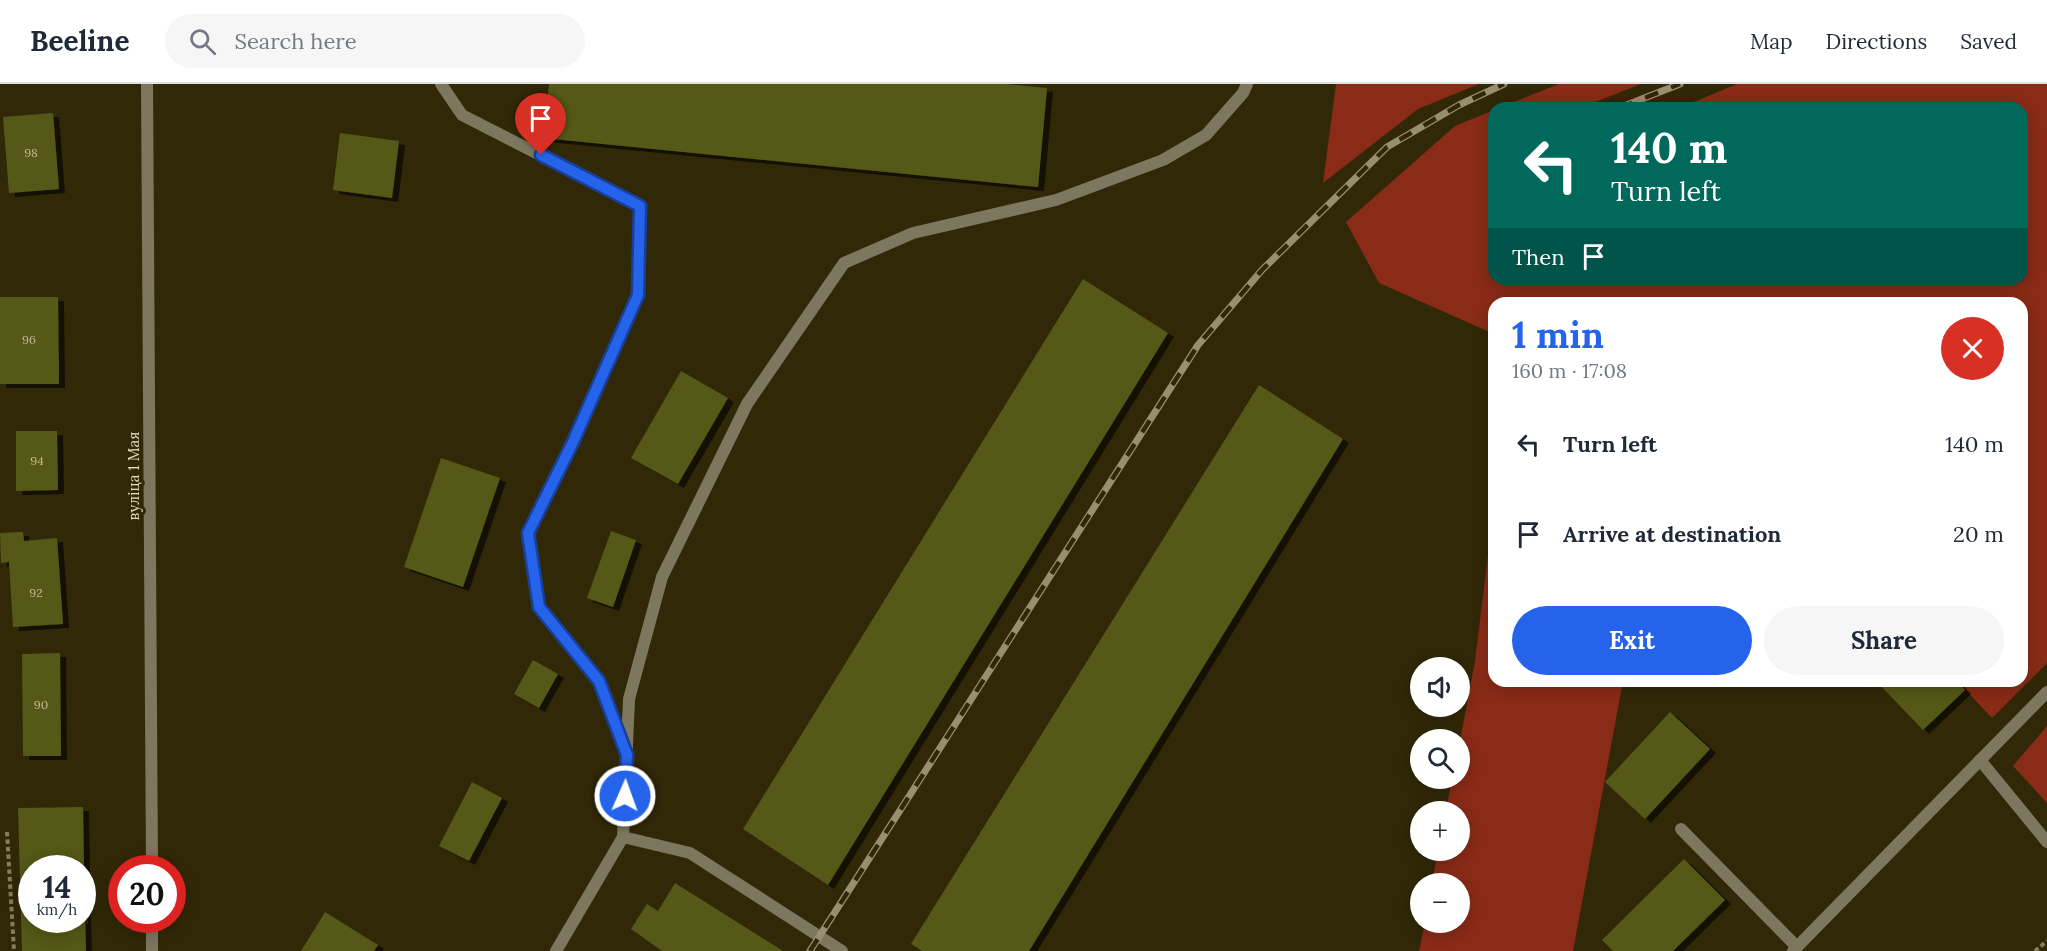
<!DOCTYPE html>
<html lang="en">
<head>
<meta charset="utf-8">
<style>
  :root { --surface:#fff; --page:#f6f6f7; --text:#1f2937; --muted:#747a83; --line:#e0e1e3; --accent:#2563eb }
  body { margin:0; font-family:Lora,serif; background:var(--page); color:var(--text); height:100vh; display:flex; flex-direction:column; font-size:22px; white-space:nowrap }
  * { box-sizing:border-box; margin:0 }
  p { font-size:20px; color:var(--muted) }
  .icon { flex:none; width:33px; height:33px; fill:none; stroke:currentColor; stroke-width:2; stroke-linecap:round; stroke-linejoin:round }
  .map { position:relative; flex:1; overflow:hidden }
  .side { position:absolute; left:1488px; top:213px; width:540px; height:390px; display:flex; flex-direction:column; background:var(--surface); border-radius:18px; box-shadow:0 3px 15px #0003 }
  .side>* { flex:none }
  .banner { position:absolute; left:1488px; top:18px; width:540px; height:183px; border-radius:18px; box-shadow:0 3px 15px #0003; background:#00695c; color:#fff; overflow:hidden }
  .tools { position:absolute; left:1410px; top:573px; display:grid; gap:12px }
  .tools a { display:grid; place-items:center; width:60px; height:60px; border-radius:50%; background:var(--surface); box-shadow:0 3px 15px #0003; font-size:30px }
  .speed { position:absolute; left:18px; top:771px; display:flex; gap:12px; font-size:30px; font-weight:700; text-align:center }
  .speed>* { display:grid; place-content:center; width:78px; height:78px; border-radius:50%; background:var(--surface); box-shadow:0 3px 15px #0003; line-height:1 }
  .speed small { font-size:15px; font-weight:400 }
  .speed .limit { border:9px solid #d22; background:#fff; color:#111 }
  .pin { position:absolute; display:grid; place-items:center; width:51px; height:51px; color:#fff; margin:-62px -26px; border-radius:50% 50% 50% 0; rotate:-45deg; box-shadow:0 0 6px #0007 }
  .pin .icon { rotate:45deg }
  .me { position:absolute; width:66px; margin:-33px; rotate:2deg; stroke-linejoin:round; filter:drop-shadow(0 0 4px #0008) }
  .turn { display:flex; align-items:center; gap:21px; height:126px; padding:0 24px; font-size:27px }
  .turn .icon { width:78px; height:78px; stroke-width:2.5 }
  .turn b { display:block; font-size:42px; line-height:51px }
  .then { display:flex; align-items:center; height:57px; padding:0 24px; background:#0003; gap:12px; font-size:22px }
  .round { display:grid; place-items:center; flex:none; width:63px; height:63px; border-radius:32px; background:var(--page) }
  .summary { display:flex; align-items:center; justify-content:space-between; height:102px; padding:0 24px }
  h1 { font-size:36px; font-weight:700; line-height:45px; color:var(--accent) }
  .action { display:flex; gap:12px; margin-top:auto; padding:12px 24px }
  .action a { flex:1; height:69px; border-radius:36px; background:var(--accent); color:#fff; font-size:24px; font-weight:700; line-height:69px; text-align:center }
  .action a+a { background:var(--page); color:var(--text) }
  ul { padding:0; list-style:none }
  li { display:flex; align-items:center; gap:18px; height:90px; padding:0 24px }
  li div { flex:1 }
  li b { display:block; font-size:22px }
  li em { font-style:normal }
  header { display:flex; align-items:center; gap:36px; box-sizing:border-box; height:84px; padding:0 30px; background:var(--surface); border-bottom:2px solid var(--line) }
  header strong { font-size:28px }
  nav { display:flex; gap:33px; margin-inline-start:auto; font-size:21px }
  .search { width:420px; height:54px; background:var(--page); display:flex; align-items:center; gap:15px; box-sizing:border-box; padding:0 21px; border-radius:33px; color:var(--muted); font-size:22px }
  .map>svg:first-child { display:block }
  .green { fill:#892b17 }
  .building { fill:#545818; filter:url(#shadow) }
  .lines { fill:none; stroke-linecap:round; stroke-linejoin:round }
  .path { stroke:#857c5d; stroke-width:4; stroke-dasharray:4.5 3; stroke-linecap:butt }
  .service { stroke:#7e775f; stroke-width:12 }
  .tertiary { stroke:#7e775f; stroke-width:12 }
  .rail-casing { stroke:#988f70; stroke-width:7 }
  .rail { stroke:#312808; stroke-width:4.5; stroke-dasharray:14; stroke-linecap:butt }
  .route-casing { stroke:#184099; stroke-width:15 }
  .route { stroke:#2563eb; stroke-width:10 }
  .labels { text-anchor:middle; stroke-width:6; stroke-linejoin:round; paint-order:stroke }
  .number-label { font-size:12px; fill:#c2bc96 }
  .street-label { font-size:15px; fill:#e7dec0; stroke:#312808 }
</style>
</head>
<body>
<header>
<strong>Beeline</strong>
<div class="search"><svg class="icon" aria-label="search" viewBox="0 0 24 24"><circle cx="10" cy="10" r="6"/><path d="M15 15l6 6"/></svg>Search here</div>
<nav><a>Map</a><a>Directions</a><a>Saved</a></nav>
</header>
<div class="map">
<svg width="2047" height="867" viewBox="0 0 2047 867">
  <defs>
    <filter id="shadow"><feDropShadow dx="6" dy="4" stdDeviation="0" flood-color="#0009"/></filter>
  </defs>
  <rect width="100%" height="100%" fill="#312808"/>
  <g class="green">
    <path d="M1336,0h143l-61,25 -95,74z"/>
    <path d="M1559,0h82l-61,24h-81z"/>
    <path d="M1737,0h310v579l-55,55 -35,-37h65v-378h-528v31l-115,-51 -33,-61 109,-96 39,-16v169h528v-171h-343z"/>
    <path d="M1494,422v175h129l-50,270h-154l6,-28 35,-1v-38l-28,-1 6,-32 22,-1v-38l-14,-1 6,-32 8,-1v-37l15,-80z"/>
    <path d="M2047,642v77l-34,-37z"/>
  </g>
  <g class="building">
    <path d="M549,0h457l41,4 -9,99 -495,-49z"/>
    <path d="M53,29l6,76 -50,4 -6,-76z"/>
    <path d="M340,49l59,8 -7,57 -59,-8z"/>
    <path d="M1083,195l85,54 -340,552 -85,-56z"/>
    <path d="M0,213h58l1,87h-59z"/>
    <path d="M681,287l47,27 -50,86 -47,-26z"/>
    <path d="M1259,301l84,54 -314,512h-107l-11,-7z"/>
    <path d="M16,347h41l1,59 -42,1z"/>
    <path d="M441,374l59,20 -37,109 -59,-20z"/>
    <path d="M611,447l25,9 -23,67 -26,-9z"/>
    <path d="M23,448l1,9 33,-3 6,86 -50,3 -4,-65 -8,1 -1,-30z"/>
    <path d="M60,569l1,103h-38l-1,-102z"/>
    <path d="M533,576l25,14 -19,34 -25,-14z"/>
    <path d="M1876,597h81l8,9 -42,40z"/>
    <path d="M1670,628l40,37 -65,70 -40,-37z"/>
    <path d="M472,698l30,16 -33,63 -30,-15z"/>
    <path d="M83,723l1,61h-52v52h50l2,-42 2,73h-64l-4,-143z"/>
    <path d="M1684,775l41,41 -52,51h-60l-11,-11z"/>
    <path d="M675,799l108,68h-121l-31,-22 16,-25 11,7z"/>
    <path d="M325,828l53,33 -4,6h-73z"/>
  </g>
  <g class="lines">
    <g class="path">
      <path d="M7,748l7,119"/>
      <path d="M2035,867l12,-10"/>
    </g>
    <g class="service">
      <path d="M441,0l21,31 178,91 -2,89 -66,149 -44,89 11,74 60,74 25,67"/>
      <path d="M1980,676l67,82"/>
      <path d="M1681,745l116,118"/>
      <path d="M623,753l67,16 152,98"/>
      <path d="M556,867l67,-114 6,-138 33,-122 85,-173 97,-141 69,-30 143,-33 107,-40 43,-25 37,-42 4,-9"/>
      <path d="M1793,867l254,-259"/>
    </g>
    <g class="tertiary">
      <path d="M147,0l5,784"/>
      <path d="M152,836v31"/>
    </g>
    <defs>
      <g id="rail">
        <path d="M1619,24l61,-24"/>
        <path d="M810,867l388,-606 64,-75 125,-123 72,-42 45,-21"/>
      </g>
    </defs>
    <use href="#rail" class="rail-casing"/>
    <use href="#rail" class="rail"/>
  </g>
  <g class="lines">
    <defs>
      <path id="route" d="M541,71l99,51 -2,89 -66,149 -44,89 11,74 60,74 28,74 -2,41"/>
    </defs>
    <use href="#route" class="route-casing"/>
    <use href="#route" class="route"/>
  </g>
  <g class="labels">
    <g class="number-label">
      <text x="31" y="73">98</text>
      <text x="29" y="260">96</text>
      <text x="37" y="381">94</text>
      <text x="36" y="513">92</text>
      <text x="41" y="625">90</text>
    </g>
    <g class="street-label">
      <text transform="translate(134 392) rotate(-90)" y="5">вуліца 1 Мая</text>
    </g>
  </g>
</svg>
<div class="tools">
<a><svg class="icon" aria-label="sound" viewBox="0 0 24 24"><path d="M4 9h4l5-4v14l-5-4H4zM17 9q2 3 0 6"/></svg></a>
<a><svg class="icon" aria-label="search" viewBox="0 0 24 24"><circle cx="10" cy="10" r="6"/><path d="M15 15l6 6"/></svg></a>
<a>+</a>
<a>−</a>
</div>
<div class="speed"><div>14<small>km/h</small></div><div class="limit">20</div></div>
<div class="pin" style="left:541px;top:71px;background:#d93025"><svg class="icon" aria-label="arrive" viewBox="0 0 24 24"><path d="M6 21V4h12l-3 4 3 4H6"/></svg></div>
<svg class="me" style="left:625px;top:712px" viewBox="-20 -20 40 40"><circle r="17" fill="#2563eb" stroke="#fff" stroke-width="3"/><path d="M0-11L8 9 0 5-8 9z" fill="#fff"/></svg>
<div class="banner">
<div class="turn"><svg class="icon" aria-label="left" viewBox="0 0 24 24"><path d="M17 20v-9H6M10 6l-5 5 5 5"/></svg><div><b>140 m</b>Turn left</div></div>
<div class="then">Then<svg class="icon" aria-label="arrive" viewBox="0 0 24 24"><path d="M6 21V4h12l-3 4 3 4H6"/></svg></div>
</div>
<section class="side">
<div class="summary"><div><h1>1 min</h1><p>160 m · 17:08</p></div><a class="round" style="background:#d93025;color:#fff"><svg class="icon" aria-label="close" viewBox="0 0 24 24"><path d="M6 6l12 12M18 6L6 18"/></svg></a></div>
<ul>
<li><svg class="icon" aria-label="left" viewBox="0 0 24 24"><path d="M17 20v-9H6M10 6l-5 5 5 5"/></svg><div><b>Turn left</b></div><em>140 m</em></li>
<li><svg class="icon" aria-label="arrive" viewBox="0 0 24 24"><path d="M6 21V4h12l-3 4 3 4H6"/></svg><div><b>Arrive at destination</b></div><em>20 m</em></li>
</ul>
<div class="action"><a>Exit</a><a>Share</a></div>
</section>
</div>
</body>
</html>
